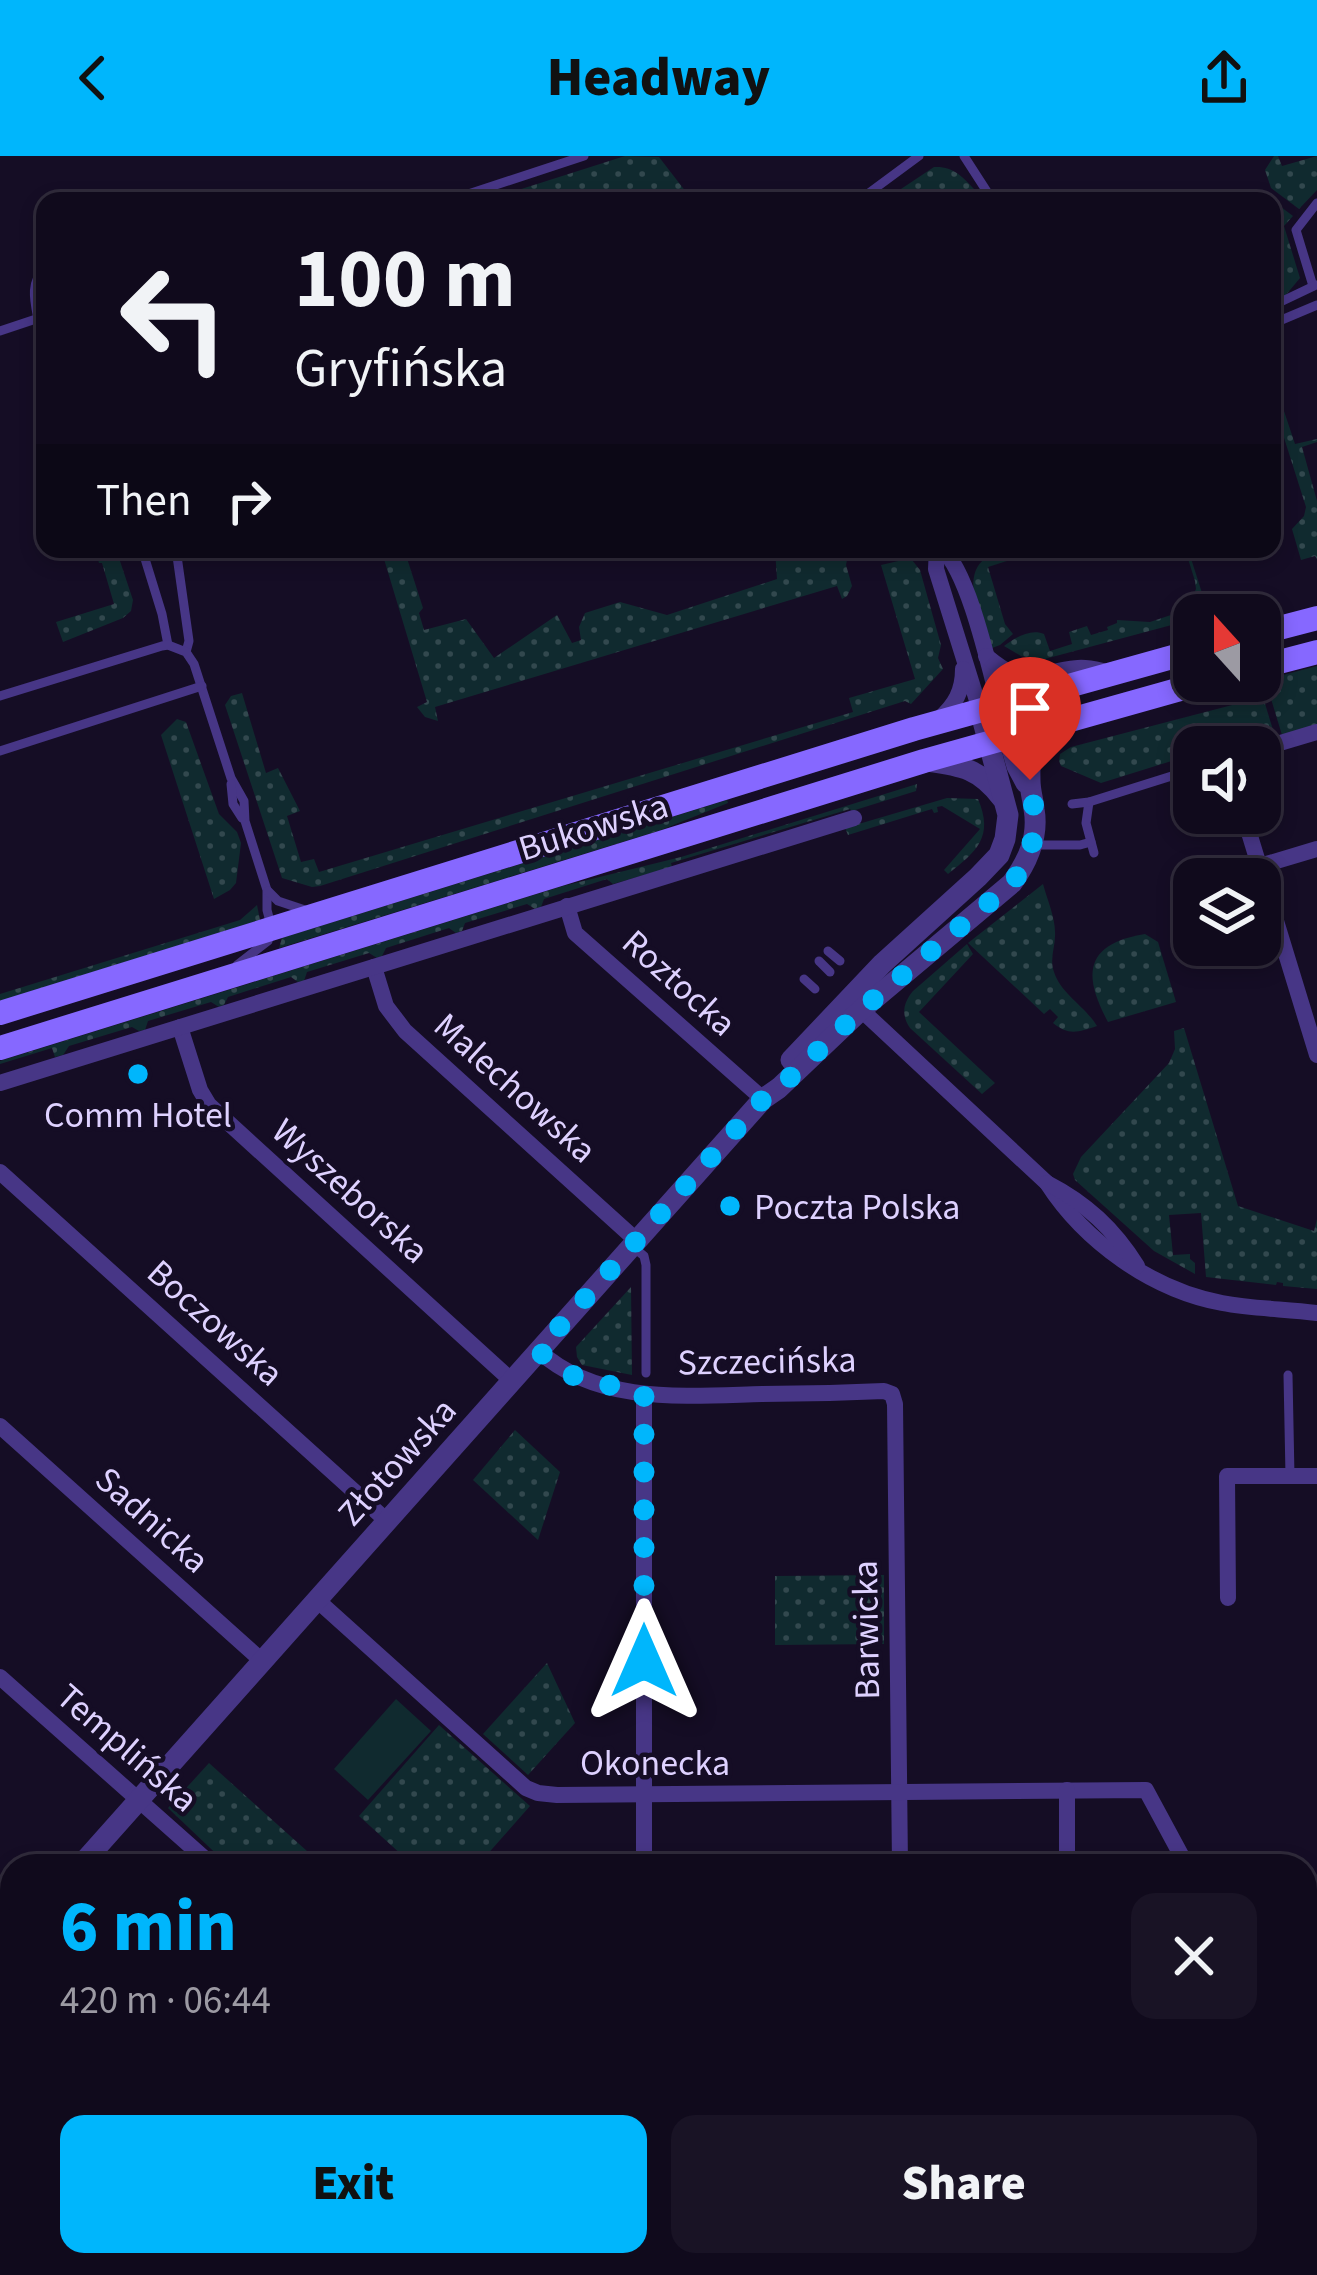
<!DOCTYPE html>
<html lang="en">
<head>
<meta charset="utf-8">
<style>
  :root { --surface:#100a1c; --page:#191325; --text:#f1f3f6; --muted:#9c9aa3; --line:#302b3b; --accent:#00b6fc }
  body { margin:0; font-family:"Source Sans 3",sans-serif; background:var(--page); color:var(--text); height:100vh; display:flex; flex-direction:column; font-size:45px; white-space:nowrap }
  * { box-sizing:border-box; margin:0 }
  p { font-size:39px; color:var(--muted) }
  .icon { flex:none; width:66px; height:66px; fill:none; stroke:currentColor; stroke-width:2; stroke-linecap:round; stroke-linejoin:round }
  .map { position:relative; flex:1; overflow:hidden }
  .drawer { position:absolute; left:0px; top:1698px; width:1317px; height:423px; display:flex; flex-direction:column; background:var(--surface); border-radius:36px 36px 0 0; box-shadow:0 6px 18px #0003,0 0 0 3px var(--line) }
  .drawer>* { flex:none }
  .top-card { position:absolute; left:36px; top:36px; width:1245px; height:366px; border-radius:24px; box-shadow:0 6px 18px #0003,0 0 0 3px var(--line); background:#100a1c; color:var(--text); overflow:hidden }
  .needle { width:78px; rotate:339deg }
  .controls { position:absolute; left:1173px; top:438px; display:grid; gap:24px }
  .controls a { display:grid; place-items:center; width:108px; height:108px; border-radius:24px; background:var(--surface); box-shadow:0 6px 18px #0003,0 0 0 3px var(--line); font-size:60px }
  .pin { position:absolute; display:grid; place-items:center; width:102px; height:102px; color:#fff; margin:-123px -51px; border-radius:50% 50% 50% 0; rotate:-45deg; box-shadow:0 0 12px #0007 }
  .pin .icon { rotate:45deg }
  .me { position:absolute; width:132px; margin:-66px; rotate:0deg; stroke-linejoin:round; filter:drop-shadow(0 0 9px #0008) }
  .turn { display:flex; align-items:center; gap:42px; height:252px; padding:0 60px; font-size:54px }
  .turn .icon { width:156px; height:156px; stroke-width:2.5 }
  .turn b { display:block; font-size:84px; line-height:102px }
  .then { display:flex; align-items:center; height:114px; padding:0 60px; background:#0003; gap:24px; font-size:45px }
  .round { display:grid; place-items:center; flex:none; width:126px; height:126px; border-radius:24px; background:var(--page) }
  .overview { display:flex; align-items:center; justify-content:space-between; height:204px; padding:0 60px }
  h1 { font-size:72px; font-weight:800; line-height:90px; color:var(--accent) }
  .button { display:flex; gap:24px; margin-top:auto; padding:24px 60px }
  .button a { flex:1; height:138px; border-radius:24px; background:var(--accent); color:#111; font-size:48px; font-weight:800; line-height:138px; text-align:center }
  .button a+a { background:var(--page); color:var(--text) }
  header { display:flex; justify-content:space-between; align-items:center; height:156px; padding:0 60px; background:var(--accent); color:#111; font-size:54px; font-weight:800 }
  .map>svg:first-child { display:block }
  .grass { fill:url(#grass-dots) }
  .pitch { fill:#102a2f }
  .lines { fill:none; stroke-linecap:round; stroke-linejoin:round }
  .service { stroke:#473686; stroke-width:9 }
  .minor { stroke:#473686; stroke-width:16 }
  .tertiary { stroke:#473686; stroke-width:21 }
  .secondary { stroke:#8668ff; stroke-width:24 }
  .route { stroke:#00b6fc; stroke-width:21; stroke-dasharray:0 37.8 }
  .poi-dot { fill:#00b6fc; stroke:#150d25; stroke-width:4.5 }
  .labels { text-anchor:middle; stroke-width:9; stroke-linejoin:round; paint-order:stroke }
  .street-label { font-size:36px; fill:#ded1ff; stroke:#150d25 }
  .poi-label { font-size:36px; fill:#ded1ff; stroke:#150d25 }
</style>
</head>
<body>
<header><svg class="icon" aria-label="back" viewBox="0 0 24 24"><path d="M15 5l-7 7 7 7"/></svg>Headway<svg class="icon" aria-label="share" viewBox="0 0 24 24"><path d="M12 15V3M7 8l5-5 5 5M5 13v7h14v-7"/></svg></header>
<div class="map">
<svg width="1317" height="2119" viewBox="0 0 1317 2119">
  <defs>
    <pattern id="grass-dots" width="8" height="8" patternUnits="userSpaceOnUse" patternTransform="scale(3)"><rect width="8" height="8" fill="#102a2f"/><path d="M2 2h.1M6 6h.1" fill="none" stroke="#32484e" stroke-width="1.8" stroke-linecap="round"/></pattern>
  </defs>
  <rect width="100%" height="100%" fill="#150d25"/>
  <g class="grass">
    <path d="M625,0l34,1 34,44h-209z"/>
    <path d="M1274,0h4l4,10 35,-10v34l-18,19 -28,-21 -6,-18z"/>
    <path d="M934,11c19,-1 29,10 41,23l-2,11h-90z"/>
    <path d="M1261,36l32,24 -9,10 16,52 -15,18 -13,5v-100h-21l5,-2 -1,-5z"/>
    <path d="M1272,219l23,69 22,-5v3l-15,5 15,54v58l-2,-3 -14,4 -9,-31 12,-13 2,-9 -34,-107z"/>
    <path d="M116,393l17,51 -2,11 -8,7 -60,24 -7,-20 58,-18 -12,-41h-3l-2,-7z"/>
    <path d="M381,393h23l19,59 -4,5 5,17 42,-11 28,39 63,-43 15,28 9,-3 -2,-13 6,-14 35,-11 47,13 110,-36 -2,-30h74l-3,16 6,21 -5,10 -5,3 -5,-13 -402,121 3,14 -13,-4 -8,-10 10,-5z"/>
    <path d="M1185,393h3l20,63 18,-5 1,4 -16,4h-17v4l-153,41 -20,-4 -17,-10c10,-8 27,-18 40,-12l6,17 22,-7 -3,-12 18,-6 4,9 17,-5 -1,-3 10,-4v-3l33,2 24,-8 16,-12 6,-13 -1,-8z"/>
    <path d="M1002,396l10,3 1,4 -25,8 17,57 8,10 -13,11 -8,3c-13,-32 -39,-87 10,-96z"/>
    <path d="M907,403l5,1 8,10 21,75 -3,13 5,11 -32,35 -6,-3 -585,185 -8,1 -30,-9 -57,-173 6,-9 11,-3 24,80 12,-5 22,43 -13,5 14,46 13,-3 5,13 534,-160 -4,-14 66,-19 -34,-114z"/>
    <path d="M1317,510v58l-35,11 -14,-46 -63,16 -1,-2 30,-15z"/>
    <path d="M1263,541l10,33 -55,17h-24v7l-93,29 -40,-17 -2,-5 1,-7 11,-7z"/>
    <path d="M177,563l9,3 33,92 18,18 4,11 -5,40 -6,7 -16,9 -53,-164z"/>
    <path d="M917,628l-1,7 -64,20 -2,-2 -179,54 1,4 -59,17 -6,-5 -63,20 -3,8 -6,2 -8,-5 -62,19 -3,8 -6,2 -7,-5 -63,20 -4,8 -5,2 -8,-5 -62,19 -3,9 -6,1 -7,-5 -63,20 -4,8 -5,2 -8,-5 -63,19 -3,9 -6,1 -7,-4 -63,19 -6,9 -8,2 -3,-9 -52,16v-3l563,-175 118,-29z"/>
    <path d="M947,642l31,1c16,38 -1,52 -30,75l-4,-4 36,-41 -38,-23 -5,1 1,5 -4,1 -2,-4 -84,26 -3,-7z"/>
    <path d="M727,644l1,3 -67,27 -382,118 3,-10z"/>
    <path d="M1043,728c4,15 12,33 12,48 1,14 -6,26 -1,40 7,22 31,34 43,54 -19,6 -28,10 -44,-3l5,-6 -8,-8 -6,5 -76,-71z"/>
    <path d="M257,749l3,15 -260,81v-7l240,-74z"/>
    <path d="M1145,778l13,8 18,60 -68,20c-26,-48 -23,-78 37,-88z"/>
    <path d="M967,788l6,10 -54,58 76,71 -13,11 -72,-66c-9,-13 -7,-25 3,-37z"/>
    <path d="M1184,872l54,178 76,25 3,-12v70l-34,-3v-3l-6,-1 -1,3 -70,-8 -5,-64 -32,2 4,40 17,-1v5l5,4v11l-41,-23 -79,-71 -2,-6 8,-17 88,-94 6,-14 -1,-18z"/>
    <path d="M631,1131l1,88 -50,-10 -5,-8 -1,-10z"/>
    <path d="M515,1274l45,42 -22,68 -65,-60z"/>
    <path d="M884,1419v69l-109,1v-69z"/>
    <path d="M547,1507l28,60 -47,52 -45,-41z"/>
    <path d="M439,1569l91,81 -53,60h-82l8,-10 -44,-40z"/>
    <path d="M209,1607l108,97 -6,6h-82l-61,-58z"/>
    <path d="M1315,1891l2,228h-23v-10h11v-215z"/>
    <path d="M222,2109h183l-1,10h-182z"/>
    <rect x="968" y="2109" width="224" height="10"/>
  </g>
  <path class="pitch" d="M396,1543l35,32 -63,69 -34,-31z"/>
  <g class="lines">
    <g class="service">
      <path d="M964,0l29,45"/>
      <path d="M447,45l137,-45"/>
      <path d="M858,45l61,-45"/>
      <path d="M1313,130l-17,-56 21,-27"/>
      <path d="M1272,150l44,-21"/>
      <path d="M38,163c-4,-20 -8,-36 7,-52"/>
      <path d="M1272,168l45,-19"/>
      <path d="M0,175l45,-15"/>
      <path d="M142,393l20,65 6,31"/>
      <path d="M176,393l13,92 -3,11"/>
      <path d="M0,540l162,-50 6,-1 18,7 8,12 37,114 13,23 1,20 22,69v20l5,19 -4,12 -31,24"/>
      <path d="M0,595l202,-65"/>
      <path d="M231,628l2,20 9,14"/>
      <path d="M1089,646l-3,21 8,30"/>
      <path d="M1072,648l17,-2 105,-33"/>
      <path d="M1033,689h47l11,-3"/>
      <path d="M268,735l10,10 27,9"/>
      <path d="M828,795l12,10"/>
      <path d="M819,805l11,11"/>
      <path d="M804,823l11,10"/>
      <path d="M632,1090l12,10 2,9v108"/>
      <path d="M1288,1219l2,101"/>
      <path d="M12,1848l-5,7 -1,8 -1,109 7,11"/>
    </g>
    <g class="minor">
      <path d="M937,393l-1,20 44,141"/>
      <path d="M942,393c27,24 47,118 57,155"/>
      <path d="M986,500c43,36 46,16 92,12 10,-1 20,2 30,4"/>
      <path d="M939,563c16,-14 24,-28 24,-50"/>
      <path d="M1260,593l57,-17"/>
      <path d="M1243,657l74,242"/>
      <path d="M1260,710l57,-17"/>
      <path d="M567,750l8,27 188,166"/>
      <path d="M374,811l12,39 19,25 231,209"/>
      <path d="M856,849l191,178c38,59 105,107 175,120 32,6 64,6 95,10"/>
      <path d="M180,871l20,63 9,15 303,276"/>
      <path d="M0,927l854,-265"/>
      <path d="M0,1016l387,349"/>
      <path d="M1047,1027c39,20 67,46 90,83"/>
      <path d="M539,1195c59,54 148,45 223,43 41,0 81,-1 122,-3l8,3 3,10 5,462"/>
      <path d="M0,1270l262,235"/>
      <path d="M1228,1442l-1,-122h90"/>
      <path d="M317,1444l209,188 12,5 19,2 589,-5 41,76"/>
      <path d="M0,1521l213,189"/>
      <path d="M644,1710v-472"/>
      <path d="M1067,1710v-76"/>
      <path d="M632,2109l12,10"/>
      <path d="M210,2119l1,-10"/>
      <path d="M678,2119l27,-10"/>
      <path d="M1206,2119v-10"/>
    </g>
    <g class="tertiary">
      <path d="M999,548l18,62 9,17"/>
      <path d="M926,605c36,5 53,7 76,37"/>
      <path d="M791,904l91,-96 96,-87 21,-22 6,-16 3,-24 -28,-105"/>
      <path d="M80,1710l683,-767 16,-11 82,-78 151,-127c16,-22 27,-46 22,-74 -1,-10 -4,-18 -4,-29 0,-10 -1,-19 3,-29 5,-13 17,-19 27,-27"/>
      <path d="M0,1800l12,-14"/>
    </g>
    <g class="secondary">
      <path d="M1260,477l57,-15"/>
      <path d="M1260,511l57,-15"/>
      <path d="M0,857l914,-284 280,-78"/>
      <path d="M0,892l924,-287 285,-80"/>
    </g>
  </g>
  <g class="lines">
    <path class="route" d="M644,1505v-267l-70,-18 -36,-25 225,-252 16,-11 82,-78 151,-127c16,-22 26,-46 22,-74 -1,-10 -4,-19 -4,-29"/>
  </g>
  <g class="poi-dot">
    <circle cx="138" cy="918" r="12"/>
    <circle cx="730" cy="1050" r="12"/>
  </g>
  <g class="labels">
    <g class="street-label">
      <text transform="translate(593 670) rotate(-17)" y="13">Bukowska</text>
      <text transform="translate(680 826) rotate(42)" y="13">Roztocka</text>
      <text transform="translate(516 931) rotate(42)" y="13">Malechowska</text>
      <text transform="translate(351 1034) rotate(42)" y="13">Wyszeborska</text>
      <text transform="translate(216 1166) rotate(42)" y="13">Boczowska</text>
      <text transform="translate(767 1204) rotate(-1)" y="13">Szczecińska</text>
      <text transform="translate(396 1305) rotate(-48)" y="13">Złotowska</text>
      <text transform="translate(153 1363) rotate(42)" y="13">Sadnicka</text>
      <text transform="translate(865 1474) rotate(-91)" y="13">Barwicka</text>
      <text transform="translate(128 1591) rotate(41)" y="13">Templińska</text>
      <text x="655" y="1619">Okonecka</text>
    </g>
    <g class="poi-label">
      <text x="138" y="971">Comm Hotel</text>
      <text x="754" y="1063" text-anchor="start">Poczta Polska</text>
    </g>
  </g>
</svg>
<div class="controls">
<a><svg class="needle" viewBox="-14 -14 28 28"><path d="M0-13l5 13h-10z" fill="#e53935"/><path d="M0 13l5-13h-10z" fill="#9c9aa3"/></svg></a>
<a><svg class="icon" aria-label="sound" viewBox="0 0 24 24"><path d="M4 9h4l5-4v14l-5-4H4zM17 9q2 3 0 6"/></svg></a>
<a><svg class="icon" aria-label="layers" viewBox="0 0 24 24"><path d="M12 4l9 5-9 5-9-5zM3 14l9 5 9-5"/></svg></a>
</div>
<div class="pin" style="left:1030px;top:624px;background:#d93025"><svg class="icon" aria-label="arrive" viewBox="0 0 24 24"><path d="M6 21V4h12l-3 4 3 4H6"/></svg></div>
<svg class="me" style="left:644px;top:1505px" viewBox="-20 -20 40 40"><path d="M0-17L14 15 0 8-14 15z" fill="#00b6fc" stroke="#fff" stroke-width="4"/></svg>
<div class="top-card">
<div class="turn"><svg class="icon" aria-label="left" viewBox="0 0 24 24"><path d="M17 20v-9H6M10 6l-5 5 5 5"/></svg><div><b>100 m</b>Gryfińska</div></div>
<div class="then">Then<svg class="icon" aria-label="right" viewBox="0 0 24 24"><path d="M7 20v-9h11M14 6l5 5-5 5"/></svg></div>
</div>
<section class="drawer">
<div class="overview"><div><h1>6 min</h1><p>420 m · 06:44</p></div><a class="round"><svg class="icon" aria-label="close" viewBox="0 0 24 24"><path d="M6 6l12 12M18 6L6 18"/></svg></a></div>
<div class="button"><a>Exit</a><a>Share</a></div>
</section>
</div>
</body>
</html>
